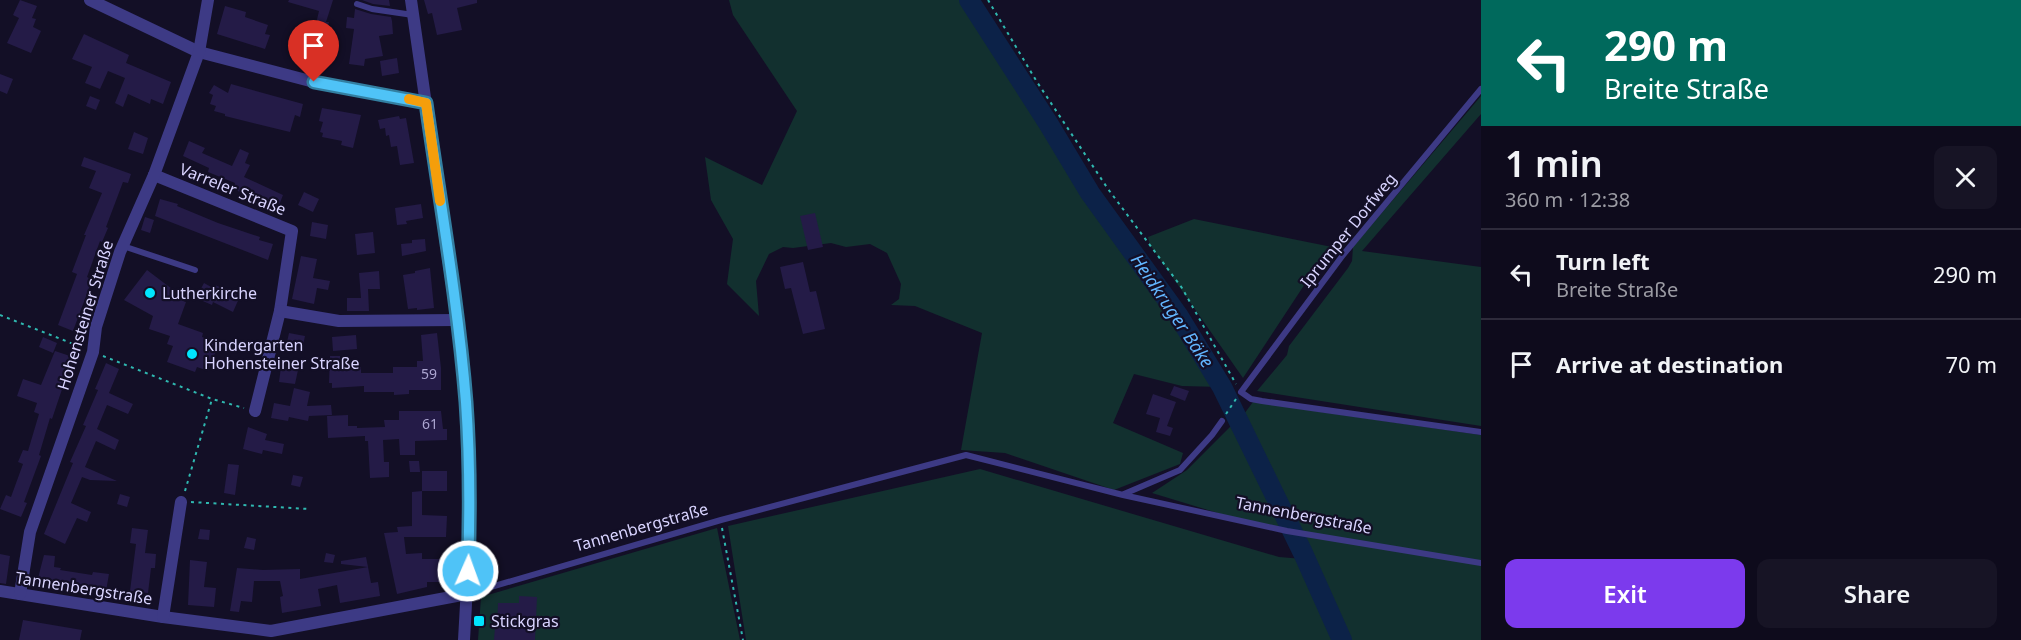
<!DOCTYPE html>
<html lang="en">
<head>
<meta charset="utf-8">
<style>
  :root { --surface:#0e0b1c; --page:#171425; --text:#f1f3f6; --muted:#9b9ba3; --line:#2e2b3b; --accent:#7c3aed }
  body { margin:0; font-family:"Noto Sans",sans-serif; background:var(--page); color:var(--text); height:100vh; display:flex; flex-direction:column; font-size:22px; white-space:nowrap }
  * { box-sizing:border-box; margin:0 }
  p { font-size:20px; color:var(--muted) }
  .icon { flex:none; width:33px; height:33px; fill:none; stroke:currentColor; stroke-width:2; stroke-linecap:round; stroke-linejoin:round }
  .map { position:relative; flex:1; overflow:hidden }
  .sheet { display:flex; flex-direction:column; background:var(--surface); width:540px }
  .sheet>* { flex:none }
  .banner { background:#00695c; color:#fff; overflow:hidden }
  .pin { position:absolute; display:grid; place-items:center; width:51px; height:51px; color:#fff; margin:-62px -26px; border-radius:50% 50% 50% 0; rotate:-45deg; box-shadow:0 0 6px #0007 }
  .pin .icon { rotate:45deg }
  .me { position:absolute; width:66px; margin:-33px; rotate:2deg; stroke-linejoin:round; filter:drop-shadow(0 0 4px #0008) }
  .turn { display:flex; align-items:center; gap:21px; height:126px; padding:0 24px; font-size:27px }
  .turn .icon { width:78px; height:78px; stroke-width:2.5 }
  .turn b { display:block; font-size:42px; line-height:51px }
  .round { display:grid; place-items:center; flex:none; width:63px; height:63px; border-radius:12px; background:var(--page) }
  .head { display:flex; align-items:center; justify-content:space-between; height:102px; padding:0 24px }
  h1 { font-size:36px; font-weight:600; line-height:45px }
  .cta { display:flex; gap:12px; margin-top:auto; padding:12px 24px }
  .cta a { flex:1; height:69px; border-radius:12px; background:var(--accent); color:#fff; font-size:24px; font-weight:600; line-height:69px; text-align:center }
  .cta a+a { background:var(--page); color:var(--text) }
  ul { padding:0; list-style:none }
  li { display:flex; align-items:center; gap:18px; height:90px; padding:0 24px; border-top:2px solid var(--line) }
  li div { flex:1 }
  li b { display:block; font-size:22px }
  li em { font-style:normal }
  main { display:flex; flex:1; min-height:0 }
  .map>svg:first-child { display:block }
  .green { fill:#12302f }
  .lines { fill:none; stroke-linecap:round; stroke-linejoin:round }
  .river { stroke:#0c2248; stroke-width:20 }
  .building { fill:#241b47 }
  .path { stroke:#2fb8b0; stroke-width:2; stroke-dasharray:3 4.5; stroke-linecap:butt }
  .service { stroke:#3d3a85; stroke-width:6 }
  .minor { stroke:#3d3a85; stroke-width:12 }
  .route-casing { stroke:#337fa1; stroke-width:15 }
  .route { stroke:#4fc3f7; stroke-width:10 }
  .slow { stroke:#f59e0b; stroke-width:10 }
  .poi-dot { fill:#00e5ff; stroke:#130f26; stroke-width:2 }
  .labels { text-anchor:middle; stroke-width:4.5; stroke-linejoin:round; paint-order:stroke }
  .number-label { font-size:14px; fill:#aca6d1 }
  .street-label { font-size:16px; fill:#d9d4ff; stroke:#130f26 }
  .poi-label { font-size:16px; fill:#d9d4ff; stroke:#130f26; text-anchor:start }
  .water-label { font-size:18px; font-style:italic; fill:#62b6ff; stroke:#130f26 }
</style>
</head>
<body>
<main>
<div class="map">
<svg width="1481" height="640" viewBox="0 0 1481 640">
  <rect width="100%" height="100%" fill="#130f26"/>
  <g class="green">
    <path d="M729,0h238l122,194 89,123 44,70 -40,-1 -48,-12 -21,49 70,30 -3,11 -66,26 -109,-37 -44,-3 21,-117 -67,-27 -24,-1 8,-6 2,-15 -14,-31 -17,-9 -24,3 -15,-4 -38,5 -10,-1 -14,7 -13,27 3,35 -32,-32 6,-45 -22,-39 -6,-43 57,28 35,-74 -64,-96z"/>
    <path d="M1481,96v18l-119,137 119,16v159l-224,-35 30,-36 2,-9 59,-78 4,-7 1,-14z"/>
    <path d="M1194,219l143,29 -13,7 -81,123 -93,-133 -2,-8z"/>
    <path d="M1253,402l228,33v205h-137l-46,-104 -57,-118z"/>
    <path d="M1236,421l47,97 -6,13 -125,-38 35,-23z"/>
    <path d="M980,469l299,88 24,2 37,81h-594l-18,-114z"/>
    <path d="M717,528l23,112h-262l3,-43z"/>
  </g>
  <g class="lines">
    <path class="river" d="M969,0l79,123 42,70 88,122 44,72 81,166 39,87"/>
  </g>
  <g class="building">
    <path d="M20,0l17,6 -5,12 4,1 -3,8 8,4 -10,22 -24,-10 12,-25 -6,-3z"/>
    <path d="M289,0h44l-7,22h3l-2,9 -12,-3 4,-17 -31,-9z"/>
    <path d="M362,0h27l1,6 -17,-2z"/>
    <path d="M424,0h53v3l-20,5 5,22 -25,5 -5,-22 -4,1z"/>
    <path d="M225,6l21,6 -1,5 23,8 -3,9 5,1 -5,14 -48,-15z"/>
    <path d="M355,9l16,5 20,3 1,4 1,13 -14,2 4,20 -18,3 -1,7 -15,-2 5,-35 -8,-1 1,-11 7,1z"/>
    <path d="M308,27l12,3 -6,30 -13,-3z"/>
    <path d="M84,34l45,21 -3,8 45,19 -8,22 -12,-5 -1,5 -22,-10 -5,13 -8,-4 10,-25 -17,-7 -8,18 -15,-6 7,-16 -20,-8z"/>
    <path d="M397,58l2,15 -17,3 -2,-15z"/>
    <path d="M0,74l13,5 -6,15 -7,-3z"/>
    <path d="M231,84l72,20 -3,13 -5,-2 -5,17 -65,-16v-2l-11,-3 2,-5 -6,-2 3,-9 -4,-2 5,-8 14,8z"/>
    <path d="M90,96l10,4 -4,10 -10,-4z"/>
    <path d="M322,108l39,7 -8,33 -12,-3 1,-4 -20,-4 1,-4 -3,-1 3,-10 -4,-1z"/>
    <path d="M399,116l1,3 6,-1 8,45 -14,2 -3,-19 -6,1 -2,-12 -3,1 -1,-8 -5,1 -2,-9z"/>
    <path d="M134,132l14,6 -5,16 -15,-5z"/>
    <path d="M189,141l16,7 -3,5 30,13 8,-17 9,4 -4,10 5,2 -6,12 39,18 -5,13 -45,-19 2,-6 -27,-11 1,-4 -26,-12z"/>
    <path d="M84,157l47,17 -3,9 -5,-1 -17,45 2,1 -6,14 -2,-1 -13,36 5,3 -19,51 -15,-6 19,-51 -5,-2 14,-37h-2l18,-42 -13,-5 7,-17 -15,-5z"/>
    <path d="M304,192l15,7 -6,13 -15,-7z"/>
    <path d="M160,199l18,5 -1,2 41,17 42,14 -1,3 14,4 -5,16 -113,-44z"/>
    <path d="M421,204l2,14 -17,3 1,3 -10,1 -2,-17z"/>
    <path d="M815,213l8,34 -15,3 -8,-34z"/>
    <path d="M145,217l9,3 -4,13 -9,-3z"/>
    <path d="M312,222l16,3 -2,14 -16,-3z"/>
    <path d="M373,232l2,21 -18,2 -2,-21z"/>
    <path d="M425,239l1,12 -24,5 -1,-12 11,-1v-3z"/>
    <path d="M301,256l16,3 -4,19 17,3 -2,9 -11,-2 -3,16 -22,-5z"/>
    <path d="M803,262l7,30 6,-1 9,38 -22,5 -12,-46 -6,1 -5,-22z"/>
    <path d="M430,268l4,40 -17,2v-2l-9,1 -5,-34 12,-2v-2z"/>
    <path d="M147,270l25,19 -2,7 16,6 -8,22 25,9 -1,4 17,6 -11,28 -11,-4 -2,5 -28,-10 6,-16 -6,-2 3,-8 -21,-7 4,-13 -29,-16z"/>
    <path d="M379,271l1,18h-12l1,22h-22v-13h14l-2,-25z"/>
    <path d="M204,283l9,5 2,-3 25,11 -7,16 -20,-10 -1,3 -16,-7z"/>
    <path d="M289,333l16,3 -3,14 -16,-3z"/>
    <path d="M437,333l4,35v22h-32v4l-15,1v-3h-30v-6l-32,2v-5h-3l1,-27h10v11h21v6h32v-6h24v-6h6l-2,-26z"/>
    <path d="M356,335l1,14 -24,2 -1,-14z"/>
    <path d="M43,337l14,6 -4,10 -14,-6z"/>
    <path d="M55,351l18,6 -16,47 -5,15 -2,-1 -11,37 2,1 -17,46 3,1 -6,14 -21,-8 6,-14 5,2 12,-33 -5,-2 5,-12 5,1 11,-37 -5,-2 3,-9 -20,-7 6,-17 18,6z"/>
    <path d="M106,363l13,6 -10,24 24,11 -5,10 -21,-9 -10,24 22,11 -4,10 -19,-9 -11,26 32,14 -27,-1 -8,-3 -11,26 20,9 -4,10 -10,-4 -12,26 -21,-10 29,-71 -3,-1 16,-36 -3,-1 15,-35 -3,-1z"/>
    <path d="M281,367l17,3 -3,14 -16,-2z"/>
    <path d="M1174,386l15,5 -4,10 -15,-6z"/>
    <path d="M294,388l16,4 -3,14 24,-1 1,10 -23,1 -1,5 -19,-4 -1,4 -17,-3 3,-15 16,3z"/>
    <path d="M1153,394l23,8 -9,24 6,2 -3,8 -14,-4 4,-14 -14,-4z"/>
    <path d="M399,411h42l2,18h4v11l-32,1v14h-15l-1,-16 -16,1 1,22h5v15l-19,1 -2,-37h-3v-5l-37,2 -1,-22 21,-1v11h9v2l28,-1 -1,-7h15z"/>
    <path d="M248,427l19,7 -2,6 19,4 -2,10 -19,-4 -1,4 -19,-5z"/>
    <path d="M409,461h10l1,11h-10z"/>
    <path d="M228,464l11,1 -4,30 -11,-2z"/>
    <rect x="422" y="471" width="25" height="20"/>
    <path d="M293,475l10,2 -3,10 -9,-2z"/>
    <path d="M422,491v24l25,1 -1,21h-42l2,17 16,-1v6h26l-1,23h-20v5l-30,7 -13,-61 14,-1 -1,-5 15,-1v-34z"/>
    <path d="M120,494l10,3 -3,10 -10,-3z"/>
    <path d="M132,528l16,2 -3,23 11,1 -1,14h-4l-3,25 -18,-2 6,-47 -6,-1z"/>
    <path d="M200,529l10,1 -1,10 -11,-1z"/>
    <path d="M247,537l9,2 -2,11 -10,-2z"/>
    <path d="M326,553l9,2 -2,8 -9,-1z"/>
    <path d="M0,554l10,2 -4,28 -6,-1z"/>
    <path d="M44,555l11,1 -1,11 7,1 -1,2 32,5 1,-3 16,2 -3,17 -69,-9z"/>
    <path d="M366,557l2,10 -27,-3v-3z"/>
    <path d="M190,560l17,2 -3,25 12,1 -2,19 -26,-2z"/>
    <path d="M368,567l3,16 7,-1 2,14 -40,7 -3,-18 -19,4 3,17 -39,7 -2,-16 3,-1 -3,-15h-26l-2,21 -11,-1 -2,11 -9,-1 7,-43 26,2 37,-1v10z"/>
    <path d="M519,596l18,1 -2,43h-41l1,-13h2l1,-24h21z"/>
    <path d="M23,620l59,10 -2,10h-61z"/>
  </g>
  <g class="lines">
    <g class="path">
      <path d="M988,0l49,82 71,107 74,99 54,96"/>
      <path d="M0,315l81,32"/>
      <path d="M103,356l109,43 32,9"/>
      <path d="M1226,414l10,-15"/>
      <path d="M185,491l27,-92"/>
      <path d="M191,502l118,7"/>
      <path d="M722,528l21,112"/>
    </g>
    <g class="service">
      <path d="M357,4l15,5 41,6"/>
      <path d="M1481,89l-138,166 -102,137 10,7 11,2 219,31"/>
      <path d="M123,246l72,24"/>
      <path d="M1124,494l56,-24 32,-35 10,-14"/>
      <path d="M467,594l254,-74 245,-65 157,40 164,36 194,32"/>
    </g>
    <g class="minor">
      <path d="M90,0l109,52 115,30 112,21"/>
      <path d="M411,0l51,355c9,95 8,190 2,285"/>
      <path d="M154,175l138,56 -12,80 -25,100"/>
      <path d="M280,311l59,10 118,-1"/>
      <path d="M0,591l163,26 108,14 196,-37"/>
      <path d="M20,594l10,-62 63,-180 3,-25 24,-75 34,-77 45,-123 9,-52"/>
      <path d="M163,617l18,-115"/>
    </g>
  </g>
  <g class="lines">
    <defs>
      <path id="route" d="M314,82l112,21c14,99 32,199 40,299 4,56 4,113 2,169"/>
    </defs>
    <use href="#route" class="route-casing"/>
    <use href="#route" class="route"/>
    <path class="slow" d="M409,99l17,4 14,98"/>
  </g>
  <g class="poi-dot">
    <circle cx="150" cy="293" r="6"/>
    <circle cx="192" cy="354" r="6"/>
    <rect x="473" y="615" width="12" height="12" rx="3"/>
  </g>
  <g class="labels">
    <g class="number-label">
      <text x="429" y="379">59</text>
      <text x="430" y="429">61</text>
    </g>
    <g class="street-label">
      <text transform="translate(233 189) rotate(22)" y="6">Varreler Straße</text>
      <text transform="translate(1348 230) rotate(-51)" y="6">Iprumper Dorfweg</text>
      <text transform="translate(85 315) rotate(-73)" y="6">Hohensteiner Straße</text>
      <text transform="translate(1304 515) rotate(11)" y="6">Tannenbergstraße</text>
      <text transform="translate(641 527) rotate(-16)" y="6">Tannenbergstraße</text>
      <text transform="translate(84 588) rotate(9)" y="6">Tannenbergstraße</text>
    </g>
    <g class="poi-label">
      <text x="162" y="299">Lutherkirche</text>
      <text x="204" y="351">Kindergarten<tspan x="204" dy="18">Hohensteiner Straße</tspan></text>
      <text x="491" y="627">Stickgras</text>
    </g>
    <g class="water-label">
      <text transform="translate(1172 311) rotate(56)" y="6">Heidkruger Bäke</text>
    </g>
  </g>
</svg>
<div class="pin" style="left:314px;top:82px;background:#d93025"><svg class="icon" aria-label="arrive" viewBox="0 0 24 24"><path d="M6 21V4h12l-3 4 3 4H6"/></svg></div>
<svg class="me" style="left:468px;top:571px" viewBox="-20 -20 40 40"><circle r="17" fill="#4fc3f7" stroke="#fff" stroke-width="3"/><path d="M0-11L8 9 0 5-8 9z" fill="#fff"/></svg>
</div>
<section class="sheet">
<div class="banner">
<div class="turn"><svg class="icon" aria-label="left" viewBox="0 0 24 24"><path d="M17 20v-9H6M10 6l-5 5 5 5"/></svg><div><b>290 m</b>Breite Straße</div></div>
</div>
<div class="head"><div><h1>1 min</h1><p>360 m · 12:38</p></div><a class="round"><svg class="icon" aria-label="close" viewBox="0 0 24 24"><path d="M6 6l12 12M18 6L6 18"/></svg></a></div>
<ul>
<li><svg class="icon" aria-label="left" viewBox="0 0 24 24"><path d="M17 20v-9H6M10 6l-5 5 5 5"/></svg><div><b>Turn left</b><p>Breite Straße</p></div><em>290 m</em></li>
<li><svg class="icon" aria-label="arrive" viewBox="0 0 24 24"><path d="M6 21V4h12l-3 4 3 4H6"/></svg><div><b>Arrive at destination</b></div><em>70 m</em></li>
</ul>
<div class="cta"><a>Exit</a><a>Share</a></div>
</section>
</main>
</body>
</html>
